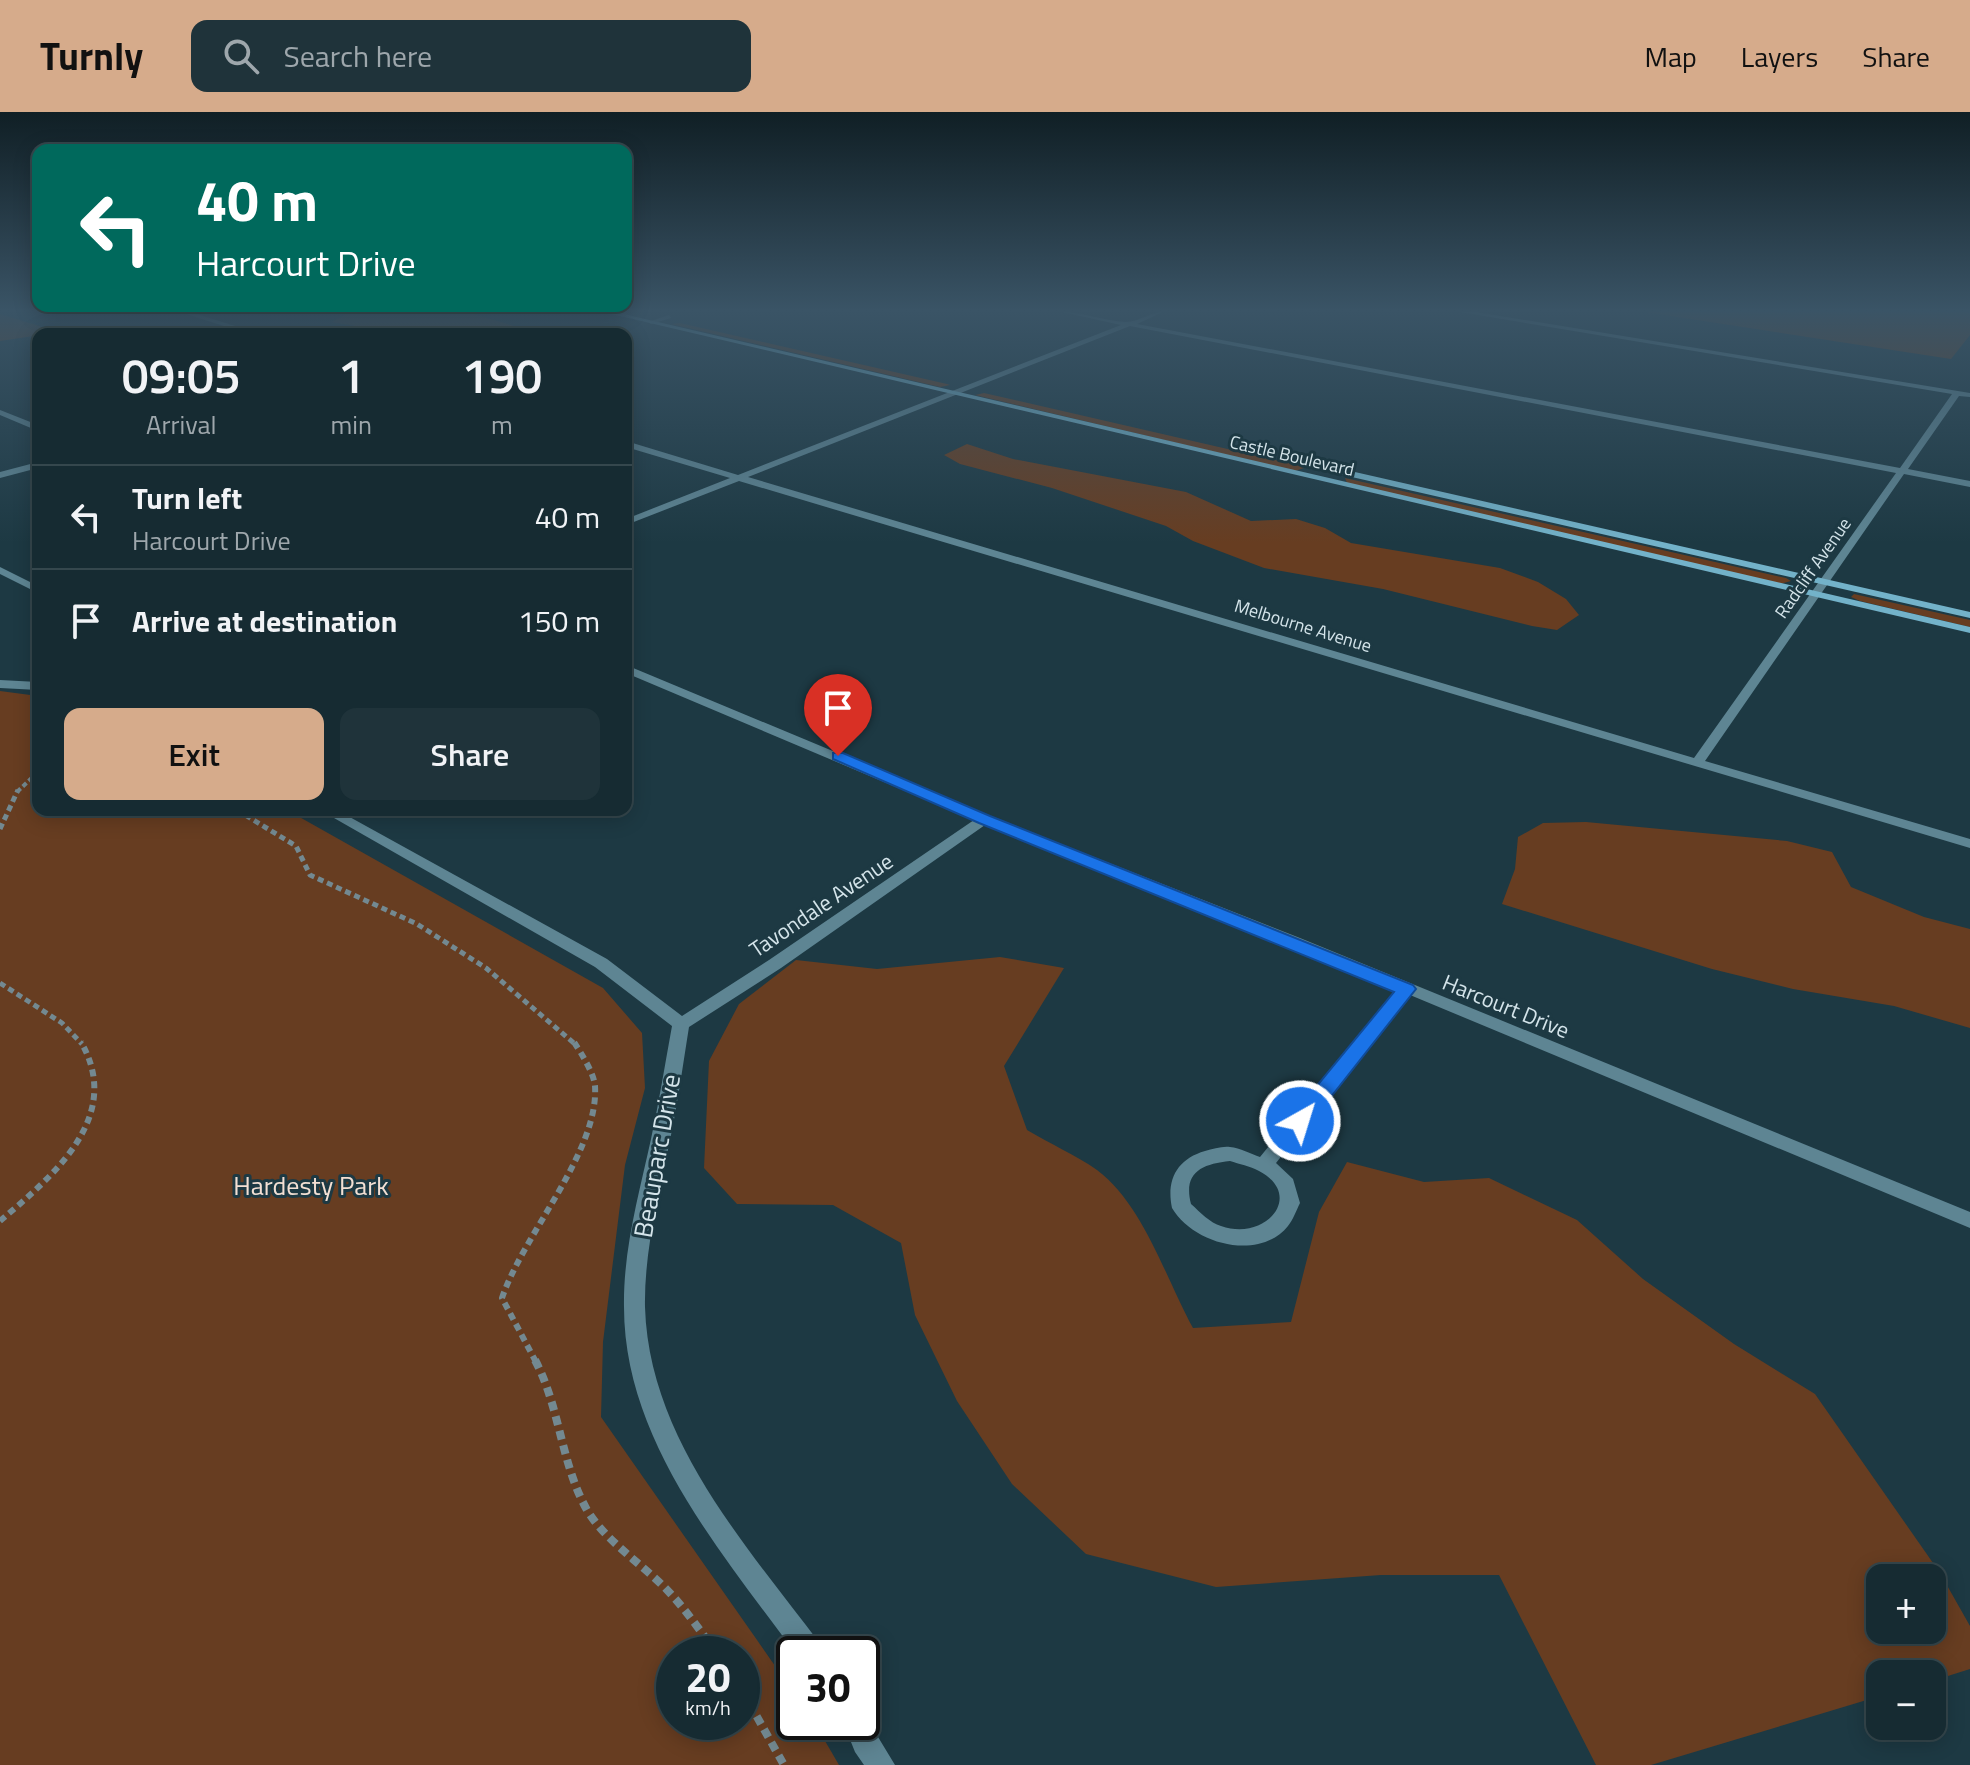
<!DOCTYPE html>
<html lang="en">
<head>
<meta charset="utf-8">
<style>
  :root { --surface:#162b32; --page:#1f333a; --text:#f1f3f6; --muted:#9ea7ac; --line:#35474d; --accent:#d6ab8b }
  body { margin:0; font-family:"Titillium Web",sans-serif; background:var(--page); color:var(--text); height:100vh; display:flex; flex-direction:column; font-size:30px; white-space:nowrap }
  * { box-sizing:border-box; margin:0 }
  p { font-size:26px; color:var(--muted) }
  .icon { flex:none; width:44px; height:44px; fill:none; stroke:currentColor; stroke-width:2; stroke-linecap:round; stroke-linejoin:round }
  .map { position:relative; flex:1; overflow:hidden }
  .details { position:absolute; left:32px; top:216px; width:600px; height:488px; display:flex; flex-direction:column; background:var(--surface); border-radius:16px; box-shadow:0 4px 20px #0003,0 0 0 2px var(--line) }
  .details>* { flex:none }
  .top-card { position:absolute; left:32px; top:32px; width:600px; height:168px; border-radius:16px; box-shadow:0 4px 20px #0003,0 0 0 2px var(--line); background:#00695c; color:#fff; overflow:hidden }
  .tools { position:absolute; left:1866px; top:1452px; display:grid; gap:16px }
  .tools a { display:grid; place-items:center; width:80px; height:80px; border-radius:16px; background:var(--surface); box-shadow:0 4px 20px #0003,0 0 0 2px var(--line); font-size:40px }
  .speed { position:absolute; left:656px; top:1524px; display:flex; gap:16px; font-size:40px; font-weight:700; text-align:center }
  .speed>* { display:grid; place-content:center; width:104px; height:104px; border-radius:50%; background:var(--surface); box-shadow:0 4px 20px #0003,0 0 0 2px var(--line); line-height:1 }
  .speed small { font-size:20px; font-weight:400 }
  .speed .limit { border:4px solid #111; border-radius:12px; background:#fff; color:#111 }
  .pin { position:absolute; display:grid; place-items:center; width:68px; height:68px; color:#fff; margin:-82px -34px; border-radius:50% 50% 50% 0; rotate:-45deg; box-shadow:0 0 8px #0007 }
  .pin .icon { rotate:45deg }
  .me { position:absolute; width:88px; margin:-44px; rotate:39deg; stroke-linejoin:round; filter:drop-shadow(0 0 6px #0008) }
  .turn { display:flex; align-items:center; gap:28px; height:168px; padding:0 32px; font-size:36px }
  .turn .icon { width:104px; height:104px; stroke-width:2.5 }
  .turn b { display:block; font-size:56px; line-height:68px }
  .eta { display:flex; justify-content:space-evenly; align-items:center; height:136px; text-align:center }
  .eta b { font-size:48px; font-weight:600; line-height:56px }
  .cta { display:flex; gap:16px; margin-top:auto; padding:16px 32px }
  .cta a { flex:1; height:92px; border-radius:16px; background:var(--accent); color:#111; font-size:32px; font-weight:600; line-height:92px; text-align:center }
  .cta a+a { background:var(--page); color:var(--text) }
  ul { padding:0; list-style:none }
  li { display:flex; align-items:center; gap:24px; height:104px; padding:0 32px; border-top:2px solid var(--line) }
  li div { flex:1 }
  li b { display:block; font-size:30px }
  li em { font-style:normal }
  header { display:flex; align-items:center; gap:48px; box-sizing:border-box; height:112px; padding:0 40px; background:var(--accent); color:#111 }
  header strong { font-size:38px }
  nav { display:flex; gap:44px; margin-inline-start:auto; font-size:28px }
  .search { width:560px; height:72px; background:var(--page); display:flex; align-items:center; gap:20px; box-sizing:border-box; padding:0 28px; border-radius:16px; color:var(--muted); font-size:30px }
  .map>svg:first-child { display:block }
  .green { fill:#673d21; fill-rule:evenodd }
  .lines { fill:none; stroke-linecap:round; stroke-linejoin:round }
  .path-far3 { stroke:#738991; stroke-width:4; stroke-dasharray:5 3; stroke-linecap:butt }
  .path-far2 { stroke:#738991; stroke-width:5; stroke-dasharray:6 4; stroke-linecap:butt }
  .path-far1 { stroke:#738991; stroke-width:6; stroke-dasharray:7 5; stroke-linecap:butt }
  .path { stroke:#738991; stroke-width:8; stroke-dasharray:9 6; stroke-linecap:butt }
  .street { fill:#5e8593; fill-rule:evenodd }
  .secondary { fill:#73b2c9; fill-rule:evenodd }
  .route { fill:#1a73e8; stroke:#114b97; stroke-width:2 }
  .labels { text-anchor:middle; stroke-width:6; stroke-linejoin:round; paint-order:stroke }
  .far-street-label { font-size:18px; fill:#d4e4ea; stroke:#1d3943 }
  .street-label { font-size:22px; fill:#d4e4ea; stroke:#1d3943 }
  .near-street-label { font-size:26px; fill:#d4e4ea; stroke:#1d3943 }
  .near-park-label { font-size:26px; fill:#f3dfd3; stroke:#1d3943 }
</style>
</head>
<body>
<header>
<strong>Turnly</strong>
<div class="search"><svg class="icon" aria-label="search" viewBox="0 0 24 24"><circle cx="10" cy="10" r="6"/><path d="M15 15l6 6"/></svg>Search here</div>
<nav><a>Map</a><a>Layers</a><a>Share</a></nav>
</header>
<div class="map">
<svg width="1970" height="1653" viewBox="0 0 1970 1653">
  <rect width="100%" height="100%" fill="#1d3943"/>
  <g class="green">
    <path d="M350,200h116l76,22h-139l-71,-12z"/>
    <path d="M1645,200h325v23l-19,24z"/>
    <path d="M0,202l49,15 5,4 -54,8z"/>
    <path d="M680,211l267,61 3,1 -10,2 -269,-63z"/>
    <path d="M984,281l317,73 3,2 -9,3 -320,-76z"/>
    <path d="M967,332l46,15 173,33 65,29 45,-2 29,9 26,15 149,25 38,14 28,17 13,16 -22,15 -25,-4 -149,-37 -119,-21 -71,-27 -27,-15 -114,-38 -92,-24 -16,-9z"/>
    <path d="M1345,366l441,100 5,3 -11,3 -433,-101z"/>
    <path d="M1854,482l116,26v7l-110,-26 -9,-4z"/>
    <path d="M0,579l38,5v114h249l316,178 39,45 3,55 -20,77 -22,177 -2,75 193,276v29h20l25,43h-839zM674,1542h68v68h-68z"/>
    <path d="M1586,710l201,19 45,11 19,35 73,30 46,12v99l-76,-22 -101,-17 -81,-20 -210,-65 13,-35 3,-32 25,-14z"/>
    <path d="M1000,845l64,11 -60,98 23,64c23,14 49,25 70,40 46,34 69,109 96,158l98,-6 28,-110 28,-50 77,20 65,-4 88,42 66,59 91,65 81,50 125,179 30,53v43l-38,12v-7h-52v22l-229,69h-55l-97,-190h-118l-165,12 -130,-33 -74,-70 -55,-83 -42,-86 -14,-72 -68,-38 -96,-1 -33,-36 5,-107 30,-57 57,-44 81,9zM1880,1466h52v52h-52z"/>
  </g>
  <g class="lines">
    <path class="path-far3" d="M17,680l21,-20"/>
    <g class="path-far2">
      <path d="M237,698l59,36 14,29 107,49 69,44 89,76"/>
      <path d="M0,717l18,-39"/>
      <path d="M0,871l62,40 20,21"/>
    </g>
    <g class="path-far1">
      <path d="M0,1109c54,-46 124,-104 81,-179"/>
      <path d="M536,1250l-34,-64c22,-65 97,-146 93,-212 -1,-13 -14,-33 -21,-44"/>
    </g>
    <g class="path">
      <path d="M535,1248c25,47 26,104 52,150 20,33 56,54 82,82 18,19 33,42 49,62"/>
      <path d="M742,1578l42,75"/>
    </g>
    <g class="street">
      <path d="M180,200h10l71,22h-12z"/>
      <path d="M1062,200c22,0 42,9 64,10 13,0 24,-10 37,-10l-26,12 763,144 52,-74 -492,-82h16l494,81v4l-11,-1 -51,73 62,12v6l-66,-13 -199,287 265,78v9l-1231,-367 -113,44v-6l104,-41 -104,-31v-6l112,34 383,-150zM1130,214l766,147 -202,285 -946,-281z"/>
      <path d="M669,203l2,3 -20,6 -3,-2z"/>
      <path d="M0,298l38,15v6l-38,-16z"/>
      <path d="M38,350v6l-38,10v-6z"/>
      <path d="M0,455l38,19v7l-38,-19z"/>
      <path d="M626,553l363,151 311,122 670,274v16l-560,-233 -134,168 17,16 7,24c-4,8 -7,17 -12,23 -29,36 -95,18 -116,-18 -6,-28 5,-49 33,-57 8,-2 17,-5 25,-4 10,1 21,7 30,10l137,-167 -412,-165 -204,143 -92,59c-6,37 -11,75 -19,113 -11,55 -26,111 -25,167 4,132 101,238 176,338l4,9h-29c-75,-102 -172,-214 -172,-347 -1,-57 15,-113 27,-168 8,-37 14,-75 21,-113l-77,-59 -275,-157h17l270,149 75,57 87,-56 205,-140 -348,-147zM1230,1049c9,3 20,5 29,10 46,24 7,71 -38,55 -11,-3 -21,-14 -30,-22 -8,-31 10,-40 39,-43z"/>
      <path d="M0,568l38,2v8l-38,-2z"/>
      <path d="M862,1598l5,2 8,20 20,33h-31l-9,-13 -12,-30h19z"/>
    </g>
    <g class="secondary">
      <path d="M603,200h12l1355,315v6z"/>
      <path d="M1289,345l681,155v6l-684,-156 -1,-2z"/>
    </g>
  </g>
  <linearGradient id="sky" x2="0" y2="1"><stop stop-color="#101f25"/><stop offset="0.46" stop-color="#3a5466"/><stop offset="1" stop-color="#3a5466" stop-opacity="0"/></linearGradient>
  <rect width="1970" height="431" fill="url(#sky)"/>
  <path class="route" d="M833,641h10l147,63 423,169 3,4 -108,137h-16l-3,-5 3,-5 102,-124 -415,-169 -146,-64z"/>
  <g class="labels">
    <g class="far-street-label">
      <text transform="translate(1292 344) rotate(13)" y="6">Castle Boulevard</text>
      <text transform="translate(1813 456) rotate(-55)" y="6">Radcliff Avenue</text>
      <text transform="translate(1303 514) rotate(17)" y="6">Melbourne Avenue</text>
    </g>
    <g class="street-label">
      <text transform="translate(821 793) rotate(-34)" y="8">Tavondale Avenue</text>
      <text transform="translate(1506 894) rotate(22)" y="8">Harcourt Drive</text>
    </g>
    <g class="near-street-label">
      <text transform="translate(657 1044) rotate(-80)" y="9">Beauparc Drive</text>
    </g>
    <g class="near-park-label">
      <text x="311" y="1083">Hardesty Park</text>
    </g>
  </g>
</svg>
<div class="tools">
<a>+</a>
<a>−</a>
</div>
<div class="speed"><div>20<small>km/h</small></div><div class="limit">30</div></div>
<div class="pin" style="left:838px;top:644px;background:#d93025"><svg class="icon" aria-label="arrive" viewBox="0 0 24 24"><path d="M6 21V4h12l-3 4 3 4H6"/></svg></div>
<svg class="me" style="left:1300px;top:1009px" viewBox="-20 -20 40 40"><circle r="17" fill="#1a73e8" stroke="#fff" stroke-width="3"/><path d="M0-11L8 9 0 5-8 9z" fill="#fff"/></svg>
<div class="top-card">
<div class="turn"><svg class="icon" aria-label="left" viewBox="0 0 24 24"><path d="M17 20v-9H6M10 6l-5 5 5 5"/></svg><div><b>40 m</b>Harcourt Drive</div></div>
</div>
<section class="details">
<div class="eta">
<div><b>09:05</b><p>Arrival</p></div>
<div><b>1</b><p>min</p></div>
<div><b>190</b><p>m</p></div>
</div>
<ul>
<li><svg class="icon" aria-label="left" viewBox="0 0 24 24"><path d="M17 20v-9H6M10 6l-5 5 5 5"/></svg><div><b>Turn left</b><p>Harcourt Drive</p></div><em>40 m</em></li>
<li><svg class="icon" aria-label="arrive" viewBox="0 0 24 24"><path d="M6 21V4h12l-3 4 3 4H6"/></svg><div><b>Arrive at destination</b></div><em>150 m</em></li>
</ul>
<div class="cta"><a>Exit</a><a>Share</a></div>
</section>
</div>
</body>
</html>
